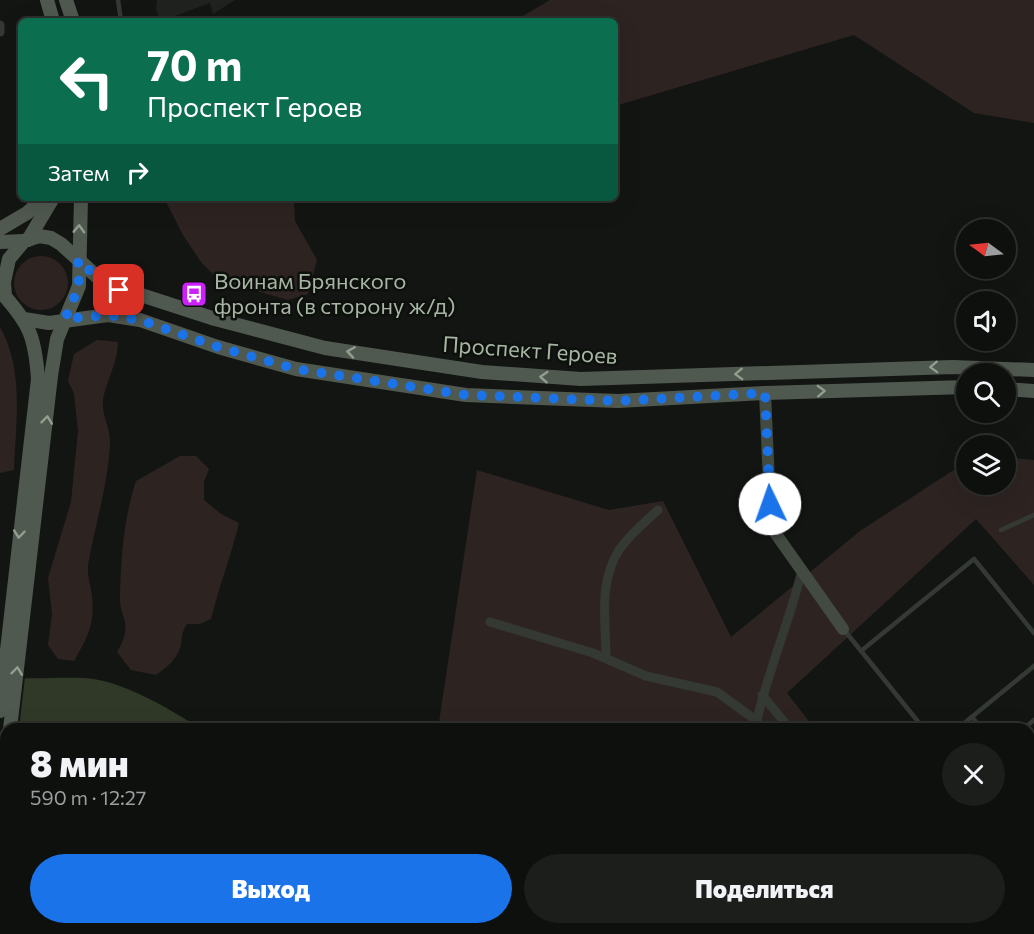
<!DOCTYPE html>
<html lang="ru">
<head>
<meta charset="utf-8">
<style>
  :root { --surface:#0e100e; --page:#1c1e1c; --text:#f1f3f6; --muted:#9b9d9e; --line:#2e302e; --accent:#1a73e8 }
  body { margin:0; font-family:Commissioner,sans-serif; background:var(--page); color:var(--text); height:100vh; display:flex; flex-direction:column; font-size:22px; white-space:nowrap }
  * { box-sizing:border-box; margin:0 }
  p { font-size:20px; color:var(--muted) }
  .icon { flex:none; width:33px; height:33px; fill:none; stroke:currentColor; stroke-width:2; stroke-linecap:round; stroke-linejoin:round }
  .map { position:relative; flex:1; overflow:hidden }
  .details { position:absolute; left:0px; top:723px; width:1035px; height:212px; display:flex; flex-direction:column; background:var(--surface); border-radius:18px 18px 0 0; box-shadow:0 6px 24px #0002,0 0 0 2px var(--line) }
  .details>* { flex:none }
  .banner { position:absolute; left:18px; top:18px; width:600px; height:183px; border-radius:9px; box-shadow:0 6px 24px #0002,0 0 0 2px var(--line); background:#0b6e4f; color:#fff; overflow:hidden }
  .needle { width:39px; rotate:285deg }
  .buttons { position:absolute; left:956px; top:219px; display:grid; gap:12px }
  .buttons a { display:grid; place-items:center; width:60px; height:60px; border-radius:50%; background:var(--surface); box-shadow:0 6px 24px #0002,0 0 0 2px var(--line); font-size:30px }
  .pin { position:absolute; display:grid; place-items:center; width:51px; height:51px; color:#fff; margin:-26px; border-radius:12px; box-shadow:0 3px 9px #0006 }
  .me { position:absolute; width:66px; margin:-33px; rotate:357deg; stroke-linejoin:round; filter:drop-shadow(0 0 4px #0008) }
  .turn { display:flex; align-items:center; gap:21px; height:126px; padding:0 30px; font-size:27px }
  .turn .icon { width:78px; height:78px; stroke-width:2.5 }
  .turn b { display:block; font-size:42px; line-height:51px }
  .then { display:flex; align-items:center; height:57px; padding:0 30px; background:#0003; gap:12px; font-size:22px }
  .round { display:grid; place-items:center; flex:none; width:63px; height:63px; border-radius:32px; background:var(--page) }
  .summary { display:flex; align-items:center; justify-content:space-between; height:102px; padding:0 30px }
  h1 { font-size:36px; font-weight:800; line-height:45px }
  .action { display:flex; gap:12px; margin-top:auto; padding:12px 30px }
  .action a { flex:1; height:69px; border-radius:36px; background:var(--accent); color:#fff; font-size:24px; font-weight:800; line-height:69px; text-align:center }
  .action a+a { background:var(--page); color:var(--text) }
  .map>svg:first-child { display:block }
  .built { fill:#1f221f }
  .green { fill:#2d2422 }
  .water { fill:#303928 }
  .pier { fill:#131513 }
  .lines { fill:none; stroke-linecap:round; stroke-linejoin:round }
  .lane { stroke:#343a33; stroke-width:4.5 }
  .street { stroke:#343a33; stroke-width:9 }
  .secondary { stroke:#424a41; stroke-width:12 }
  .primary { stroke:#50594f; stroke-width:14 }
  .rail { stroke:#495148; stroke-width:3; stroke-dasharray:8 6; stroke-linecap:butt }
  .oneway { stroke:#919f8e }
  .route { stroke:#1a73e8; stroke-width:10; stroke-dasharray:0 18 }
  .labels { text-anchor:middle; stroke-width:5; stroke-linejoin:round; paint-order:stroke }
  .poi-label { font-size:22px; fill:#a7b6a3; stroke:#0e100e; text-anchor:start }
  .street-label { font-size:22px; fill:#a7b6a3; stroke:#0e100e }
</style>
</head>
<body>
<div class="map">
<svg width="1034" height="934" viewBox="0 0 1034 934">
  <rect width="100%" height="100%" fill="#131513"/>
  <path class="built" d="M157,0h78l-22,14 -3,-11 -49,18 -5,-11z"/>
  <g class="green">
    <path d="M550,0h484v123l-60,-10 -120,-78 -239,71v-85h-101z"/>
    <path d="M164,198h130l1,23 22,39 -9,34 -20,6 -69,-20 -18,-18 -18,-27z"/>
    <circle cx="41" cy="283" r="27"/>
    <path d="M0,327c24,42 16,96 14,143l-14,3z"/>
    <path d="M97,340l21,2c0,20 -11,37 -15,57 -2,16 8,30 7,45 -2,41 -15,81 -22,121 -1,10 3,22 4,32 3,28 -5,41 -18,64l-16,-2 -10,-14 4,-31 -4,-36 23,-76 7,-71 -4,-38 -6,-12 6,-27z"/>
    <path d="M180,456h16l13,13 -5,13v18l17,14 18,9c-8,33 -20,63 -28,96l-11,5h-13c-7,11 -4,14 -7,24 -4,12 -14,20 -24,27l-25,-5 -14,-18c18,-31 2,-31 3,-57 1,-37 4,-79 16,-114z"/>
    <path d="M1005,457l29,3v125l-58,-66 -189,174 28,36h-377l39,-259 132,40 54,-9 68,136 129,-106 106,-69v22h39z"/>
    <path d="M6,906v22h248l10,6h-263z"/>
    <path d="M973,928l4,6h-475l-7,-5z"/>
  </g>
  <g class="water">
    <path d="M4,677c27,3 52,0 79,1 37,1 87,31 118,51h-195z"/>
    <path d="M1029,807l5,6v121h-16l-4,-5 15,-1z"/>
    <path d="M495,928l7,6h-238l-10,-5z"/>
  </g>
  <path class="pier" d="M0,674l25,3 -6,52h-13v96l-6,-1z"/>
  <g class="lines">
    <g class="lane">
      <path d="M118,0l3,21"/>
      <path d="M1001,530l33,-15"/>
      <path d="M845,631l79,98"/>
      <path d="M861,651l113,-92 60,74"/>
      <path d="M972,717l10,12"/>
      <path d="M957,729l77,-63"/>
      <path d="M1023,729l11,-9"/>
      <path d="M1029,785l5,6"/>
      <path d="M775,928l5,6"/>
      <path d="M986,928l4,6"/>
    </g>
    <g class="street">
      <path d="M0,25v7"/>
      <path d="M490,622l103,31 53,23 71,16 40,29"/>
      <path d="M606,658c0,-37 -8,-74 13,-108 10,-15 26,-28 39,-40"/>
      <path d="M762,695l28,34"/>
      <path d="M755,729c11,-54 34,-105 47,-159"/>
      <path d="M953,928l4,6"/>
    </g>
    <path class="secondary" d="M765,393l6,134 72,102"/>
    <g class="primary">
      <path d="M47,0l6,21"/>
      <path d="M66,0l7,21"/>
      <path d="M0,229l27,-16 17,-15"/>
      <path d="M28,240l25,-42"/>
      <path d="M0,242l24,-1"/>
      <path d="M0,291c29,32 35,44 38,88l-38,332"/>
      <path d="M5,296l-1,-14 5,-23 15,-18 15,-5 12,2 10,6 43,39 111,36 110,29 157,24 99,7 372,-12 81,3"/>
      <path d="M24,319l25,4 59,-8 32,5 78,27 78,22 170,26 152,6 147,-8 201,-6"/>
      <path d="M1005,389l29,2"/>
      <path d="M10,729l41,-353 6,-37 22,-53 2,-88"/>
      <path d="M0,815l6,-51"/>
    </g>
    <g class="rail">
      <path d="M286,729l2,-13"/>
      <path d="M265,934v-6"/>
    </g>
  </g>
  <defs><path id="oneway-chevron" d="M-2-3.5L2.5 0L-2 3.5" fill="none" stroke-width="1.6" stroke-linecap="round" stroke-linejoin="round" transform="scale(1.5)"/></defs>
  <g class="oneway">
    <use href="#oneway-chevron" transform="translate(79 229) rotate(-88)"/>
    <use href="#oneway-chevron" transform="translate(351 352) rotate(-171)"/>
    <use href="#oneway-chevron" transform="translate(934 367) rotate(178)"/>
    <use href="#oneway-chevron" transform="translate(739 374) rotate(178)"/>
    <use href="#oneway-chevron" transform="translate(544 377) rotate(-176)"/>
    <use href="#oneway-chevron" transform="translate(821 391) rotate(-2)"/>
    <use href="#oneway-chevron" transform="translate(47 420) rotate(-83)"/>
    <use href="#oneway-chevron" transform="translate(19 534) rotate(96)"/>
    <use href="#oneway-chevron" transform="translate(17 671) rotate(-83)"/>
  </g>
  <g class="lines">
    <path class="route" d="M119,290l-15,-7 -26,-23 1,26 -14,33 43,-4 32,5 78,27 78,22 170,26 152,6 147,-8 5,111"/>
  </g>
  <defs>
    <symbol id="bus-square" viewBox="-11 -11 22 22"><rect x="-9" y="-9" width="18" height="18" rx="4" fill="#cc20ff" stroke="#0e100e"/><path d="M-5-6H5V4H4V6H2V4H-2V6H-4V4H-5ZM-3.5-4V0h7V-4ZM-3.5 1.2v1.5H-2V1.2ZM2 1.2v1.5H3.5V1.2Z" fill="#fff"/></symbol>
  </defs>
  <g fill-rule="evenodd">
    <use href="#bus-square" x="179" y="279" width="30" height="30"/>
  </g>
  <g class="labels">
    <g class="poi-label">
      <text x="214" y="289">Воинам Брянского<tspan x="214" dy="25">фронта (в сторону ж/д)</tspan></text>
    </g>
    <g class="street-label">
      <text transform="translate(530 350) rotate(4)" y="8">Проспект Героев</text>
    </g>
  </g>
</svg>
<div class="buttons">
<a><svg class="needle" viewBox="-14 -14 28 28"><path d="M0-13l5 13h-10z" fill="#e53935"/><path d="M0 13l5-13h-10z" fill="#9b9d9e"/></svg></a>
<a><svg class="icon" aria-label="sound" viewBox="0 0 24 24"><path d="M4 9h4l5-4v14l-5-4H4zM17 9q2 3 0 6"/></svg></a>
<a><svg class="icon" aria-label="search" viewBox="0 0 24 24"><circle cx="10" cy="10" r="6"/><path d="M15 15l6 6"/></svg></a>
<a><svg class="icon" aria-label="layers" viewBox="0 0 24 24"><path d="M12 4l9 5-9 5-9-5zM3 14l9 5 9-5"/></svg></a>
</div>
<div class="pin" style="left:119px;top:290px;background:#d93025"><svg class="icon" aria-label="arrive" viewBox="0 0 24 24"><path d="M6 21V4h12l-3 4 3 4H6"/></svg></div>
<svg class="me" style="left:770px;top:504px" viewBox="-20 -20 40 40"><circle r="19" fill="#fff"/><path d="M0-13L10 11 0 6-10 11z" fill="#1a73e8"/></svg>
<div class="banner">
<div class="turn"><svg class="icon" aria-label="left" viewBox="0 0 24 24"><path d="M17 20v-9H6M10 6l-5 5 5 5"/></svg><div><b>70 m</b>Проспект Героев</div></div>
<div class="then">Затем<svg class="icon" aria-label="right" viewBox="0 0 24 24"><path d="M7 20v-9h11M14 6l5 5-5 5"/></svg></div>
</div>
<section class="details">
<div class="summary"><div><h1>8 мин</h1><p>590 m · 12:27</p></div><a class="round"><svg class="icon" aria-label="close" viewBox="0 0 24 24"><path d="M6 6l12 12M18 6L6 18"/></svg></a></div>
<div class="action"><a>Выход</a><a>Поделиться</a></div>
</section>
</div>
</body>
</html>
